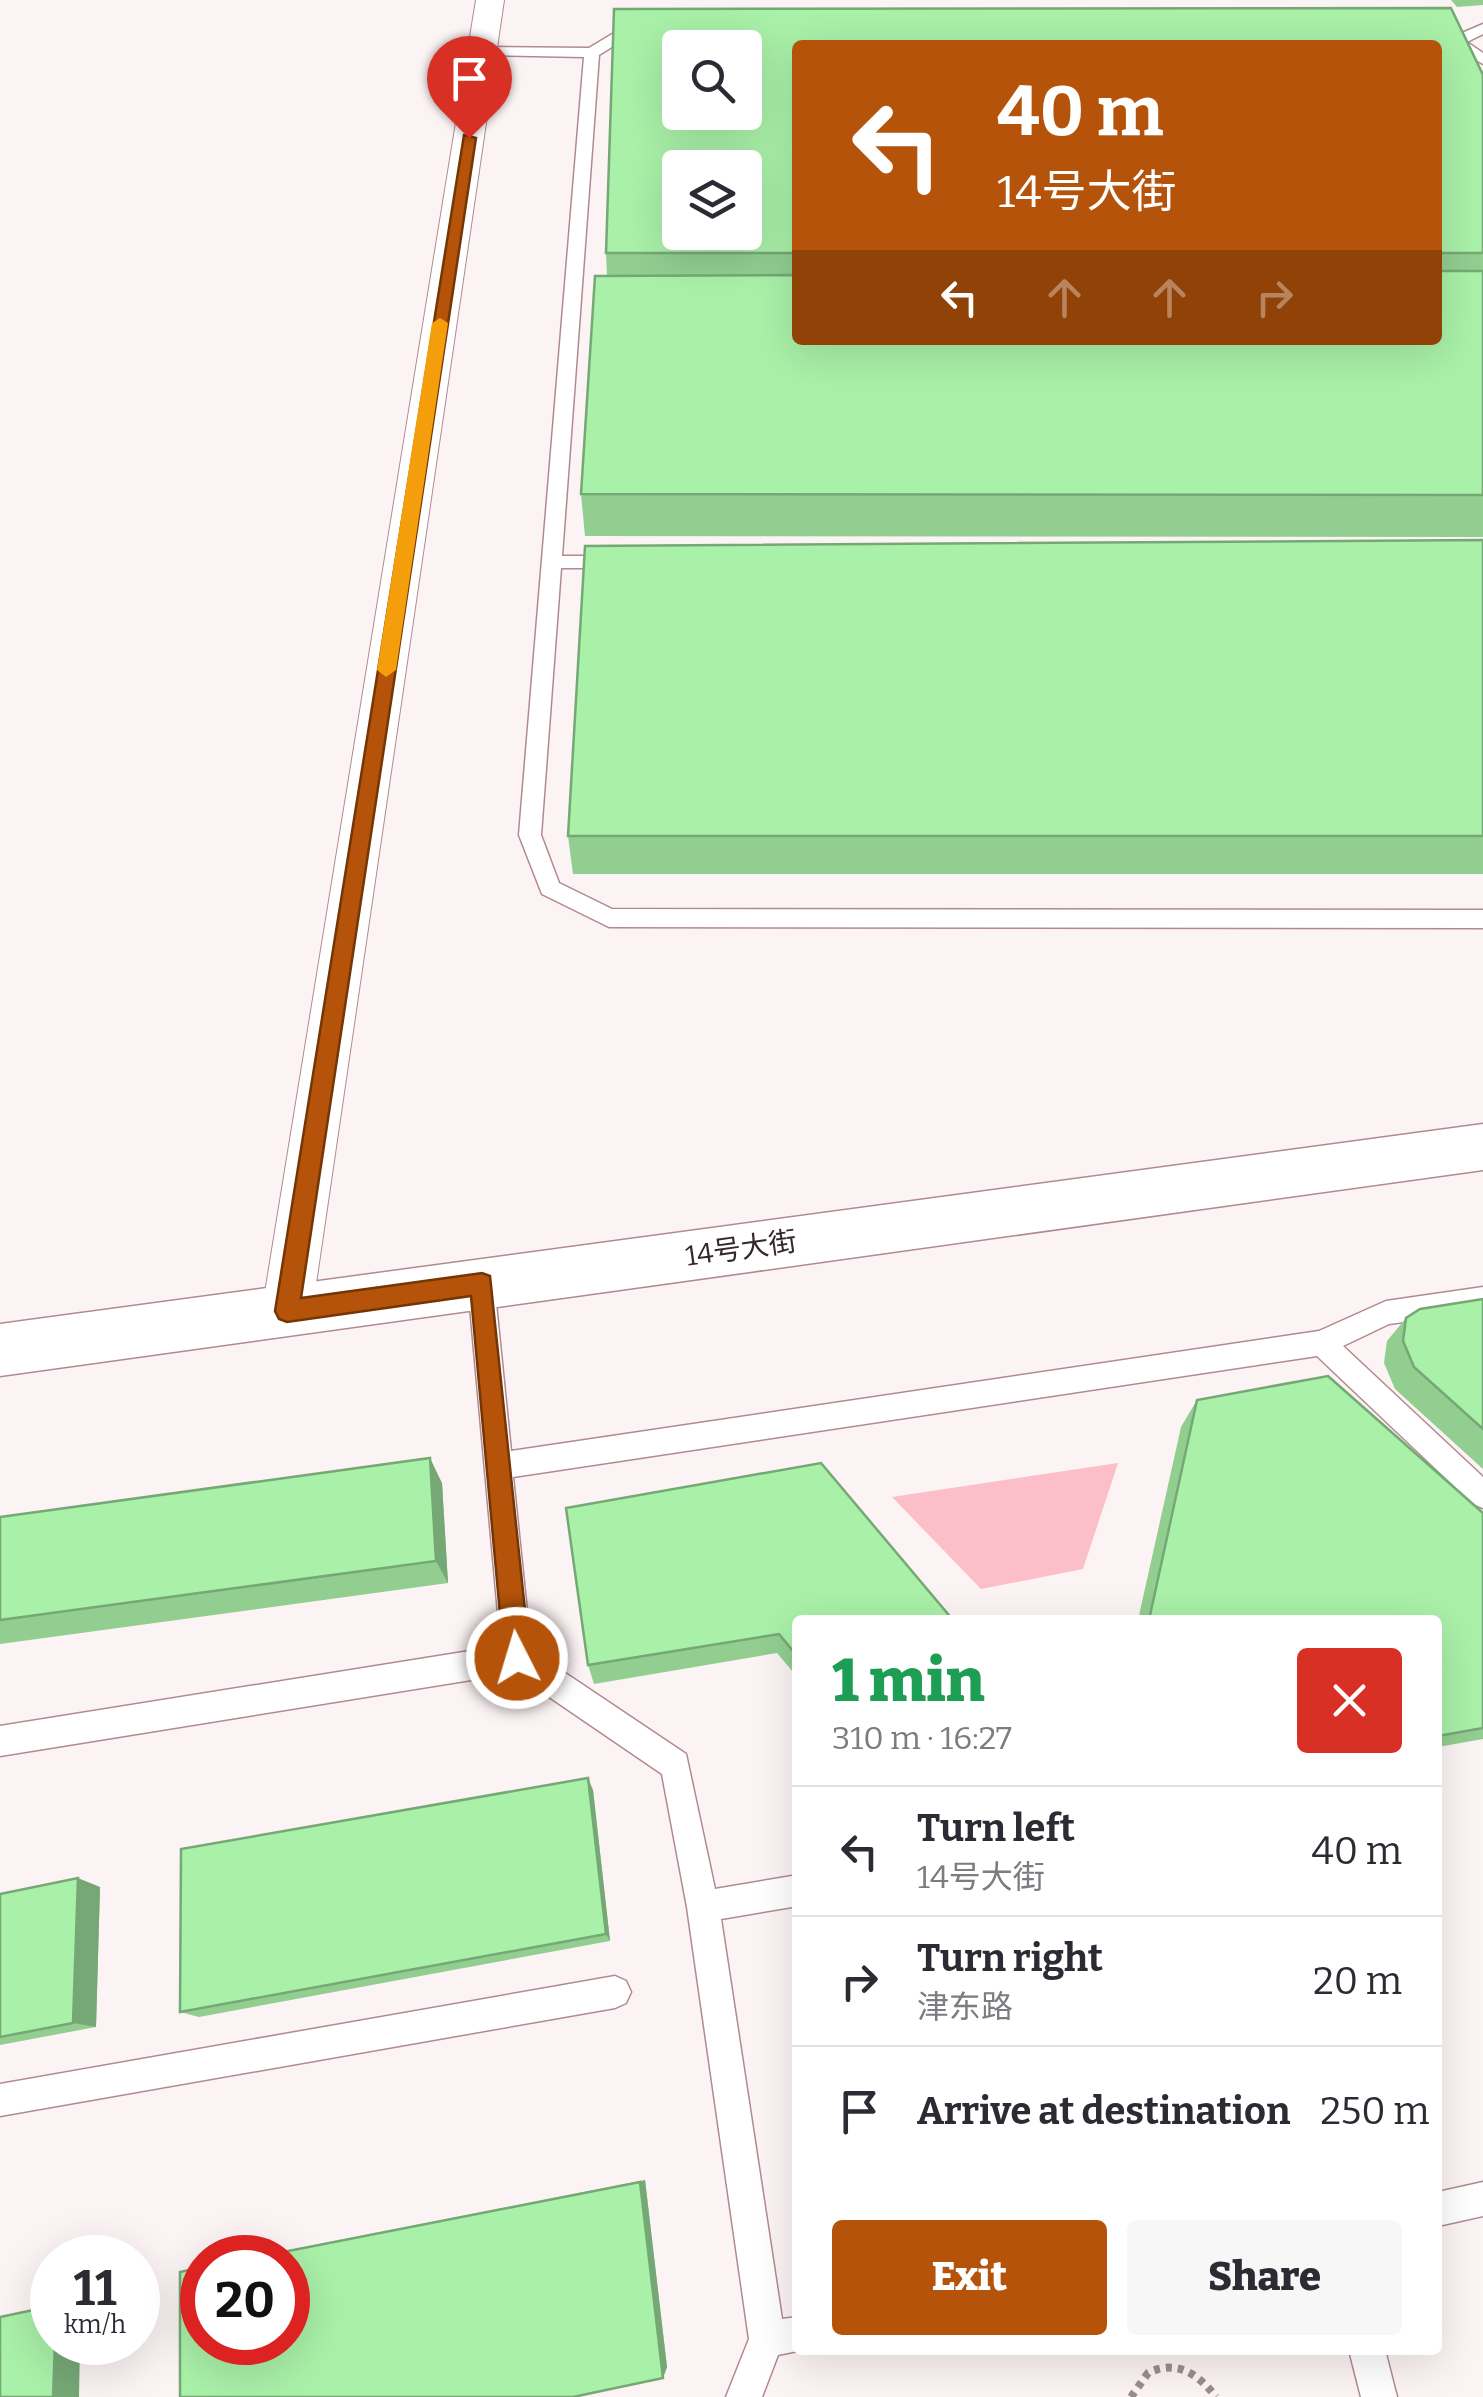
<!DOCTYPE html>
<html lang="en">
<head>
<meta charset="utf-8">
<style>
  :root { --surface:#fff; --page:#f7f7f7; --text:#2b2b33; --muted:#7c7c81; --line:#e1e1e2; --accent:#b45309 }
  body { margin:0; font-family:Bitter,"Noto Sans SC",serif; background:var(--page); color:var(--text); height:100vh; display:flex; flex-direction:column; font-size:38px; white-space:nowrap }
  * { box-sizing:border-box; margin:0 }
  p { font-size:32px; color:var(--muted) }
  .icon { flex:none; width:55px; height:55px; fill:none; stroke:currentColor; stroke-width:2; stroke-linecap:round; stroke-linejoin:round }
  .map { position:relative; flex:1; overflow:hidden }
  .panel { position:absolute; left:792px; top:1615px; width:650px; height:740px; display:flex; flex-direction:column; background:var(--surface); border-radius:10px; box-shadow:0 10px 40px #0002 }
  .panel>* { flex:none }
  .hud { position:absolute; left:792px; top:40px; width:650px; height:305px; border-radius:10px; box-shadow:0 10px 40px #0002; background:#b45309; color:#fff; overflow:hidden }
  .tools { position:absolute; left:662px; top:30px; display:grid; gap:20px }
  .tools a { display:grid; place-items:center; width:100px; height:100px; border-radius:10px; background:var(--surface); box-shadow:0 10px 40px #0002; font-size:50px }
  .speed { position:absolute; left:30px; top:2235px; display:flex; gap:20px; font-size:50px; font-weight:700; text-align:center }
  .speed>* { display:grid; place-content:center; width:130px; height:130px; border-radius:50%; background:var(--surface); box-shadow:0 10px 40px #0002; line-height:1 }
  .speed small { font-size:25px; font-weight:400 }
  .speed .limit { border:15px solid #d22; background:#fff; color:#111 }
  .pin { position:absolute; display:grid; place-items:center; width:85px; height:85px; color:#fff; margin:-102px -42px; border-radius:50% 50% 50% 0; rotate:-45deg; box-shadow:0 0 10px #0007 }
  .pin .icon { rotate:45deg }
  .me { position:absolute; width:110px; margin:-55px; rotate:355deg; stroke-linejoin:round; filter:drop-shadow(0 0 8px #0008) }
  .turn { display:flex; align-items:center; gap:35px; height:210px; padding:0 40px; font-size:45px }
  .turn .icon { width:130px; height:130px; stroke-width:2.5 }
  .turn b { display:block; font-size:70px; line-height:85px }
  .lanes { display:flex; align-items:center; height:95px; padding:0 40px; background:#0003; justify-content:center; gap:50px; direction:ltr }
  .lanes .off { opacity:.35 }
  .round { display:grid; place-items:center; flex:none; width:105px; height:105px; border-radius:10px; background:var(--page) }
  .overview { display:flex; align-items:center; justify-content:space-between; height:170px; padding:0 40px }
  h1 { font-size:60px; font-weight:800; line-height:75px; color:#1e9e55 }
  .action { display:flex; gap:20px; margin-top:auto; padding:20px 40px }
  .action a { flex:1; height:115px; border-radius:10px; background:var(--accent); color:#fff; font-size:40px; font-weight:800; line-height:115px; text-align:center }
  .action a+a { background:var(--page); color:var(--text) }
  ul { padding:0; list-style:none }
  li { display:flex; align-items:center; gap:30px; height:130px; padding:0 40px; border-top:2px solid var(--line) }
  li div { flex:1 }
  li b { display:block; font-size:38px }
  li em { font-style:normal }
  .map>svg:first-child { display:block }
  .green { fill:#fcbec8 }
  .lines { fill:none; stroke-linecap:round; stroke-linejoin:round }
  .service-casing { stroke:#b18a91; stroke-width:3 }
  .minor-casing { stroke:#b18a91; stroke-width:2 }
  .tertiary-casing { stroke:#b18a91; stroke-width:3 }
  .path { stroke:#998d8f; stroke-width:8; stroke-dasharray:6 6; stroke-linecap:butt }
  .service { fill:#fff; fill-rule:evenodd }
  .minor { fill:#fff; fill-rule:evenodd }
  .tertiary { fill:#fff; fill-rule:evenodd }
  .wall { fill:#91ce90; fill-rule:evenodd }
  .shaded-wall { fill:#76a876 }
  .building { fill:#a9f0a8; stroke:#76a876; stroke-width:2.5; fill-rule:evenodd }
  .route { fill:#b45309; stroke:#753606; stroke-width:2.5 }
  .slow { fill:#f59e0b }
  .labels { text-anchor:middle; stroke-width:9; stroke-linejoin:round; paint-order:stroke }
  .street-label { font-size:28px; fill:#362729; stroke:#fff }
</style>
</head>
<body>
<div class="map">
<svg width="1483" height="2397" viewBox="0 0 1483 2397">
  <rect width="100%" height="100%" fill="#fcf3f4"/>
  <path class="green" d="M1118,1463l-35,106 -102,20 -89,-92z"/>
  <g class="lines">
    <defs>
      <g id="service">
        <path d="M1483,24v10l-16,8 16,11v11l-46,-27 7,-4 11,3z"/>
        <path d="M642,30l7,4 -2,3 -24,3 -24,15 -37,501h56l10,6 -10,6h-57l-20,267 18,48 53,26 871,1v18l-874,-1 -67,-33 -23,-59 65,-778 -102,-2 -7,-4 7,-4 107,1 25,-15z"/>
        <path d="M481,1273l9,3 4,8 17,167 808,-120 67,-30 97,-14v24l-94,13 -46,22 140,131v31l-10,-4 -156,-148 -804,121 18,173 155,104 29,135 83,-14v31l-77,13 61,400 16,-2v33h4l-24,5 -16,42h-36l23,-58 -62,-432 -25,-133 -148,-101 -514,83v-30l501,-80 -33,-362 4,-8z"/>
        <path d="M615,1976l11,5 5,11 -5,11 -11,5 -615,108v-32z"/>
        <path d="M1483,2182v34l-45,10v-34z"/>
        <path d="M1349,2350h36l12,47h-36z"/>
      </g>
      <path id="minor" d="M476,0h28l-192,1311 -8,16 -17,6 -17,-6 -8,-16z"/>
      <path id="tertiary" d="M1483,1124v46l-1483,206v-52z"/>
    </defs>
    <use href="#service" class="service-casing"/>
    <use href="#minor" class="minor-casing"/>
    <use href="#tertiary" class="tertiary-casing"/>
    <path class="path" d="M1131,2397l17,-24c29,-14 50,1 68,24"/>
    <use href="#service" class="service"/>
    <use href="#minor" class="minor"/>
    <use href="#tertiary" class="tertiary"/>
  </g>
  <g class="wall">
    <path d="M1451,0h32v5l-26,2z"/>
    <path d="M1451,8l32,67v462l-898,-1 -4,-42 14,-218h12l-1,-23 8,-244zM798,45h640v295h-640zM680,48h65v64h-65zM680,168h65v64h-65z"/>
    <path d="M1483,540v334h-910l-5,-38z"/>
    <path d="M1483,1299v170l-88,-80 -11,-26 3,-22 19,-23z"/>
    <path d="M1197,1400l286,113v226l-45,8v-127h-300l43,-193z"/>
    <path d="M442,1483l6,100 -448,61v-127z"/>
    <path d="M798,1620v58l-21,-25 -183,31 -6,-19z"/>
    <path d="M593,1790l17,151 -411,76 -19,-5z"/>
    <path d="M100,1887l-4,140 -96,18v-151z"/>
    <path d="M645,2180l22,187 -4,11 -90,19h-393v-125l22,-6v76h86v-84h-41z"/>
  </g>
  <g class="shaded-wall">
    <path d="M430,1458l12,25 6,100 -12,-22z"/>
    <path d="M588,1778l5,12 17,151 -4,-7z"/>
    <path d="M78,1878l22,9 -4,140 -23,-4z"/>
    <path d="M645,2180l22,187 -4,11 -23,-196z"/>
    <path d="M55,2342h25l-1,55h-26z"/>
  </g>
  <g class="building">
    <path d="M1451,8l32,67v178h-45v-208h-640v208h-192l8,-244zM680,48h65v64h-65zM680,168h65v64h-65z"/>
    <path d="M1438,271h45v224l-902,-1 14,-218 203,-1v65h640z"/>
    <path d="M1483,540v296h-915l17,-290z"/>
    <path d="M1483,1299v130l-69,-62 -11,-26 3,-23 14,-9z"/>
    <path d="M1328,1376l155,137v215l-45,8v-116h-289l48,-220z"/>
    <path d="M430,1458l6,103 -436,59v-103z"/>
    <path d="M821,1463l132,157h-155v37l-19,-23 -191,31 -22,-157z"/>
    <path d="M588,1778l18,156 -426,78 1,-163z"/>
    <path d="M78,1878l-5,145 -73,14v-143z"/>
    <path d="M640,2182l23,196 -90,19h-393v-125l22,-5v75h86v-84h-35z"/>
    <path d="M52,2306v36h3l-2,55h-53v-80z"/>
  </g>
  <path class="route" d="M464,135l12,3 -175,1160 181,-25 8,3 40,382 -3,9 -10,4 -9,-4 -4,-9 -33,-362 -184,26 -8,-3 -4,-8z"/>
  <path class="slow" d="M440,318l8,5 -52,347 -10,7 -9,-7 55,-347z"/>
  <g class="labels">
    <g class="street-label">
      <text transform="translate(741 1248) rotate(-8)" y="10">14号大街</text>
    </g>
  </g>
</svg>
<div class="tools">
<a><svg class="icon" aria-label="search" viewBox="0 0 24 24"><circle cx="10" cy="10" r="6"/><path d="M15 15l6 6"/></svg></a>
<a><svg class="icon" aria-label="layers" viewBox="0 0 24 24"><path d="M12 4l9 5-9 5-9-5zM3 14l9 5 9-5"/></svg></a>
</div>
<div class="speed"><div>11<small>km/h</small></div><div class="limit">20</div></div>
<div class="pin" style="left:469px;top:138px;background:#d93025"><svg class="icon" aria-label="arrive" viewBox="0 0 24 24"><path d="M6 21V4h12l-3 4 3 4H6"/></svg></div>
<svg class="me" style="left:517px;top:1658px" viewBox="-20 -20 40 40"><circle r="17" fill="#b45309" stroke="#fff" stroke-width="3"/><path d="M0-11L8 9 0 5-8 9z" fill="#fff"/></svg>
<div class="hud">
<div class="turn"><svg class="icon" aria-label="left" viewBox="0 0 24 24"><path d="M17 20v-9H6M10 6l-5 5 5 5"/></svg><div><b>40 m</b>14号大街</div></div>
<div class="lanes"><svg class="icon" aria-label="left" viewBox="0 0 24 24"><path d="M17 20v-9H6M10 6l-5 5 5 5"/></svg><svg class="icon off" aria-label="ahead" viewBox="0 0 24 24"><path d="M12 20V5M6 11l6-6 6 6"/></svg><svg class="icon off" aria-label="ahead" viewBox="0 0 24 24"><path d="M12 20V5M6 11l6-6 6 6"/></svg><svg class="icon off" aria-label="right" viewBox="0 0 24 24"><path d="M7 20v-9h11M14 6l5 5-5 5"/></svg></div>
</div>
<section class="panel">
<div class="overview"><div><h1>1 min</h1><p>310 m · 16:27</p></div><a class="round" style="background:#d93025;color:#fff"><svg class="icon" aria-label="close" viewBox="0 0 24 24"><path d="M6 6l12 12M18 6L6 18"/></svg></a></div>
<ul>
<li><svg class="icon" aria-label="left" viewBox="0 0 24 24"><path d="M17 20v-9H6M10 6l-5 5 5 5"/></svg><div><b>Turn left</b><p>14号大街</p></div><em>40 m</em></li>
<li><svg class="icon" aria-label="right" viewBox="0 0 24 24"><path d="M7 20v-9h11M14 6l5 5-5 5"/></svg><div><b>Turn right</b><p>津东路</p></div><em>20 m</em></li>
<li><svg class="icon" aria-label="arrive" viewBox="0 0 24 24"><path d="M6 21V4h12l-3 4 3 4H6"/></svg><div><b>Arrive at destination</b></div><em>250 m</em></li>
</ul>
<div class="action"><a>Exit</a><a>Share</a></div>
</section>
</div>
</body>
</html>
